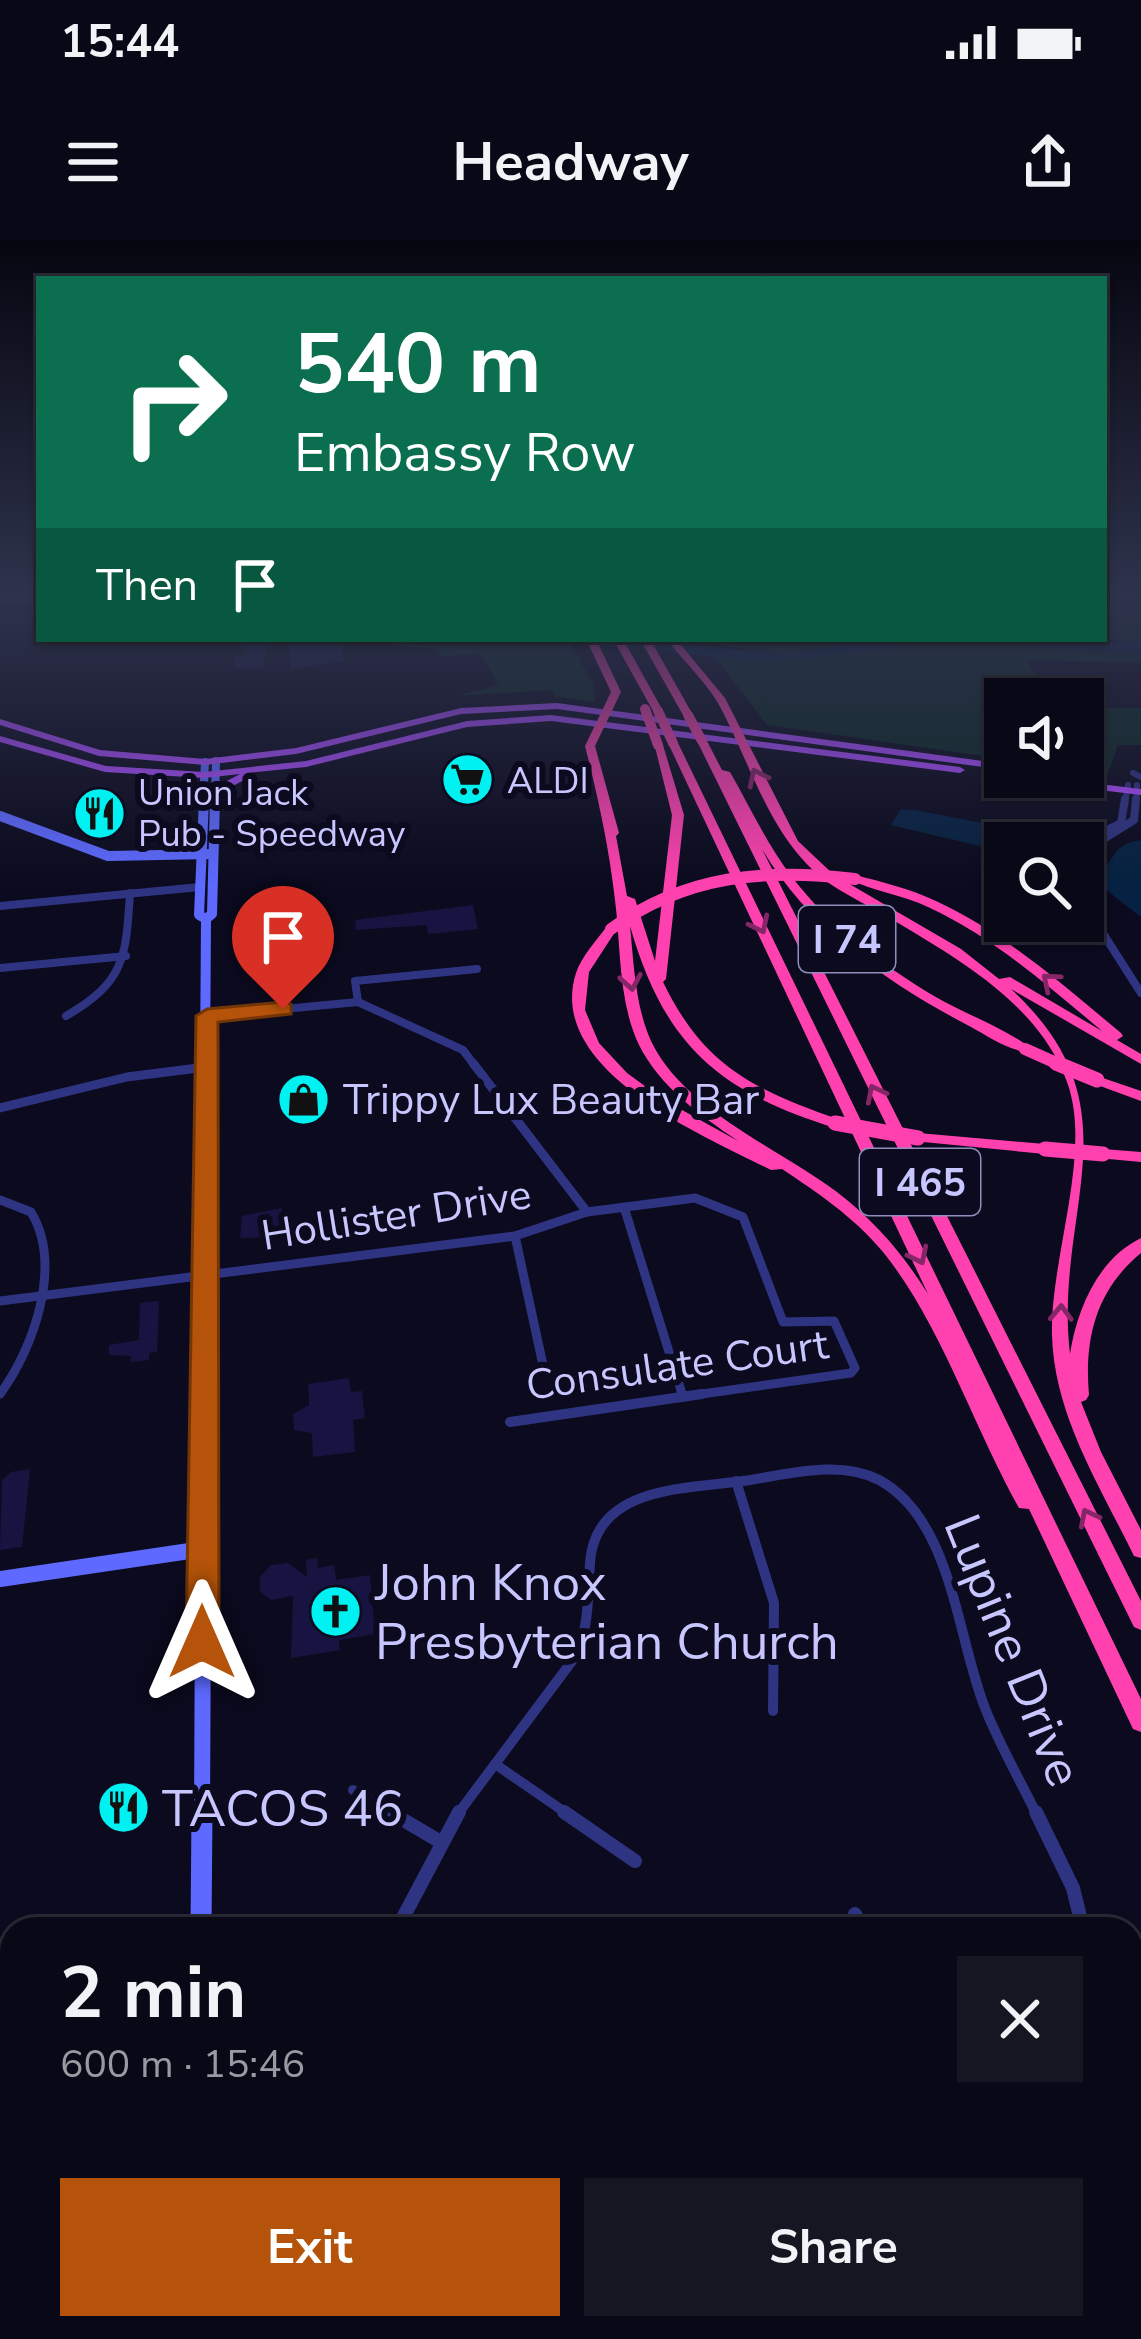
<!DOCTYPE html>
<html lang="en">
<head>
<meta charset="utf-8">
<style>
  :root { --surface:#080816; --page:#161623; --text:#f1f3f6; --muted:#989aa1; --line:#292935; --accent:#b45309 }
  body { margin:0; font-family:"Nunito Sans",sans-serif; background:var(--page); color:var(--text); height:100vh; display:flex; flex-direction:column; font-size:45px; white-space:nowrap }
  * { box-sizing:border-box; margin:0 }
  p { font-size:39px; color:var(--muted) }
  .icon { flex:none; width:66px; height:66px; fill:none; stroke:currentColor; stroke-width:2; stroke-linecap:round; stroke-linejoin:round }
  .map { position:relative; flex:1; overflow:hidden }
  .drawer { position:absolute; left:0px; top:1677px; width:1143px; height:423px; display:flex; flex-direction:column; background:var(--surface); border-radius:36px 36px 0 0; box-shadow:0 3px 9px #0004,0 0 0 3px var(--line) }
  .drawer>* { flex:none }
  .hud { position:absolute; left:36px; top:36px; width:1071px; height:366px; border-radius:0px; box-shadow:0 3px 9px #0004,0 0 0 3px var(--line); background:#0b6e4f; color:#fff; overflow:hidden }
  .fabs { position:absolute; left:984px; top:438px; display:grid; gap:24px }
  .fabs a { display:grid; place-items:center; width:120px; height:120px; border-radius:0px; background:var(--surface); box-shadow:0 3px 9px #0004,0 0 0 3px var(--line); font-size:60px }
  .pin { position:absolute; display:grid; place-items:center; width:102px; height:102px; color:#fff; margin:-123px -51px; border-radius:50% 50% 50% 0; rotate:-45deg; box-shadow:0 0 12px #0007 }
  .pin .icon { rotate:45deg }
  .me { position:absolute; width:132px; margin:-66px; rotate:0deg; stroke-linejoin:round; filter:drop-shadow(0 0 9px #0008) }
  .turn { display:flex; align-items:center; gap:42px; height:252px; padding:0 60px; font-size:54px }
  .turn .icon { width:156px; height:156px; stroke-width:2.5 }
  .turn b { display:block; font-size:84px; line-height:102px }
  .then { display:flex; align-items:center; height:114px; padding:0 60px; background:#0003; gap:24px; font-size:45px }
  .round { display:grid; place-items:center; flex:none; width:126px; height:126px; border-radius:0px; background:var(--page) }
  .headline { display:flex; align-items:center; justify-content:space-between; height:204px; padding:0 60px }
  h1 { font-size:72px; font-weight:700; line-height:90px }
  .button { display:flex; gap:24px; margin-top:auto; padding:24px 60px }
  .button a { flex:1; height:138px; border-radius:0px; background:var(--accent); color:#fff; font-size:48px; font-weight:700; line-height:138px; text-align:center }
  .button a+a { background:var(--page); color:var(--text) }
  .status { display:flex; justify-content:space-between; align-items:center; height:84px; padding:0 60px; background:var(--surface); direction:ltr }
  .status svg { height:33px; fill:currentColor }
  header { display:flex; justify-content:space-between; align-items:center; height:156px; padding:0 60px; background:var(--surface); font-size:54px; font-weight:700 }
  .map>svg:first-child { display:block }
  .green { fill:#0c2825 }
  .water { fill:#062141 }
  .building { fill:#181441 }
  .lines { fill:none; stroke-linecap:round; stroke-linejoin:round }
  .street-far4 { stroke:#2f3482; stroke-width:6 }
  .street-far3 { stroke:#2f3482; stroke-width:8 }
  .street-far2 { stroke:#2f3482; stroke-width:9 }
  .street-far1 { stroke:#2f3482; stroke-width:10 }
  .street { stroke:#2f3482; stroke-width:14 }
  .secondary-far4 { stroke:#5d69ff; stroke-width:8 }
  .secondary-far3 { stroke:#5d69ff; stroke-width:10 }
  .secondary-far2 { stroke:#5d69ff; stroke-width:14 }
  .secondary-far1 { stroke:#5d69ff; stroke-width:16 }
  .secondary { stroke:#5d69ff; stroke-width:21 }
  .primary { fill:#ab4dff; fill-rule:evenodd }
  .highway { fill:#ff41af; fill-rule:evenodd }
  .highway-bridge-far2 { stroke:#ff41af; stroke-width:10 }
  .highway-bridge-far1 { stroke:#ff41af; stroke-width:12 }
  .highway-bridge { stroke:#ff41af; stroke-width:15 }
  .oneway { stroke:#852666 }
  .route { fill:#b45309; stroke:#753606; stroke-width:3 }
  .labels { text-anchor:middle; stroke-width:12; stroke-linejoin:round; paint-order:stroke }
  .far-poi-label { font-size:36px; fill:#c7c6ff; stroke:#0b0a1e; text-anchor:start }
  .shield { fill:#0b0a1e; stroke:#8f8ebc; stroke-width:3 }
  .shield-label { font-size:39px; font-weight:bold; fill:#c7c6ff }
  .poi-label { font-size:42px; fill:#c7c6ff; stroke:#0b0a1e; text-anchor:start }
  .street-label { font-size:42px; fill:#c7c6ff; stroke:#0b0a1e }
  .near-poi-label { font-size:51px; fill:#c7c6ff; stroke:#0b0a1e; text-anchor:start }
  .near-street-label { font-size:51px; fill:#c7c6ff; stroke:#0b0a1e }
</style>
</head>
<body>
<div class="status"><b>15:44</b><svg viewBox="0 0 49 12"><path d="M0 12V9h3v3zM5 12V6h3v6zM10 12V3h3v9zM15 12V0h3v12zM26 1h20v11H26zM47 4h2v5h-2z"/></svg></div>
<header><svg class="icon" aria-label="menu" viewBox="0 0 24 24"><path d="M4 6h16M4 12h16M4 18h16"/></svg>Headway<svg class="icon" aria-label="share" viewBox="0 0 24 24"><path d="M12 15V3M7 8l5-5 5 5M5 13v7h14v-7"/></svg></header>
<div class="map">
<svg width="1141" height="2099" viewBox="0 0 1141 2099">
  <rect width="100%" height="100%" fill="#0b0a1e"/>
  <g class="green">
    <path d="M1104,351h37v51l-37,-3z"/>
    <path d="M336,399l233,5 24,38 2,20 -40,-5 -3,-7 -96,6 42,-11 -16,-30 -40,1 -8,-7z"/>
    <path d="M684,399h198l-98,16z"/>
    <path d="M956,401l185,14v8l-114,-3 22,39h-44v60l-238,-34 -54,-70 54,7z"/>
    <path d="M1083,468h58v37h-23l-11,31 -24,-4z"/>
  </g>
  <g class="water">
    <path d="M381,399h259l144,16 98,-16 259,3v12l-185,-13 -189,21 -182,-18z"/>
    <path d="M901,569l14,1 128,25 -3,8h-35v9l-114,-27z"/>
    <path d="M1141,600v77l-45,-35c17,-21 16,-38 45,-42z"/>
  </g>
  <g class="building">
    <path d="M267,399l-4,30 -29,-1v-11l12,-4v-13z"/>
    <path d="M320,402l21,3 3,16 -53,8 -2,-25z"/>
    <path d="M473,665l5,24 -50,5 -1,-9 -71,5 -1,-10z"/>
    <path d="M282,968l1,29 -43,1 2,-22z"/>
    <path d="M159,1061l-2,51 -8,1v7l-18,2v-6l-22,-1v-10l30,-5 1,-37z"/>
    <path d="M349,1138l2,14 11,-1 3,27 -12,2 2,32 -42,5 -1,-24 -18,-3 -1,-16 16,-9 -1,-21z"/>
    <path d="M30,1229l-8,78 -22,3 2,-70 9,-8z"/>
    <path d="M317,1318l1,10 16,-3 2,15 34,-5 5,59 -36,6 1,10 -49,8 2,-62 -22,4 -11,-9v-14l11,-12 17,-2 19,14 -1,-17z"/>
  </g>
  <g class="lines">
    <g class="street-far4">
      <path d="M0,360h39"/>
      <path d="M1133,533l8,4"/>
      <path d="M1125,562l3,-17"/>
      <path d="M1136,562l1,-17"/>
    </g>
    <g class="street-far3">
      <path d="M1081,603l40,-20 4,-24"/>
      <path d="M1091,613l1,-7 42,-26 2,-21"/>
      <path d="M1083,628l11,-6 -5,-10"/>
      <path d="M0,666l200,-19"/>
      <path d="M1083,674l21,21 37,58"/>
      <path d="M0,728l126,-12"/>
      <path d="M66,776c59,-34 60,-59 64,-123"/>
      <path d="M207,776l151,-14"/>
      <path d="M475,826l-12,-16 -105,-48 -3,-21 122,-12"/>
    </g>
    <g class="street-far2">
      <path d="M473,823l114,149"/>
      <path d="M0,868l127,-31 79,-10"/>
      <path d="M0,960l31,12c32,53 3,136 -31,182"/>
      <path d="M624,967l59,190"/>
      <path d="M515,996l28,129"/>
      <path d="M0,1061l515,-65 72,-24 108,-14 48,19 40,105 51,-1 21,47 -4,5 -170,24"/>
    </g>
    <g class="street-far1">
      <path d="M510,1182l192,-28"/>
      <path d="M736,1241l38,122 -1,108"/>
      <path d="M495,1524l74,51"/>
      <path d="M353,1550l42,25"/>
      <path d="M457,1575l121,-162c11,-31 10,-58 12,-90 5,-77 95,-74 153,-82 43,-6 96,-22 136,-1 73,39 78,158 106,228 14,36 35,72 52,107"/>
    </g>
    <g class="street">
      <path d="M390,1572l49,29"/>
      <path d="M564,1572l71,49"/>
      <path d="M1036,1572l37,76 10,41"/>
      <path d="M855,1674l7,15"/>
      <path d="M397,1689l62,-117"/>
      <path d="M1131,1907l10,-3"/>
      <path d="M378,2088l1,11"/>
      <path d="M647,2088l2,11"/>
      <path d="M911,2088l3,11"/>
    </g>
    <g class="secondary-far4">
      <path d="M203,562l2,-40"/>
      <path d="M215,562l1,-41"/>
    </g>
    <g class="secondary-far3">
      <path d="M204,559l-5,116 7,4"/>
      <path d="M0,576l108,40 105,-2"/>
      <path d="M205,826l1,-147 6,-5 3,-115"/>
    </g>
    <path class="secondary-far2" d="M204,1157l1,-334"/>
    <g class="secondary-far1">
      <path d="M0,1339l203,-30"/>
      <path d="M202,1575l2,-421"/>
    </g>
    <g class="secondary">
      <path d="M201,1689l1,-117"/>
      <path d="M200,2088v11"/>
    </g>
    <g class="primary">
      <path d="M557,463l448,61v6l-448,-61 -96,5 -165,40 -91,11 -106,-9 -99,-31v-6l100,31 105,9 91,-11 165,-40z"/>
      <path d="M551,475l409,52 5,3 -5,3 -409,-52 -84,6 -161,40 -60,6 3,3 -1,2 -17,9 -13,21 -4,1 -5,-3 14,-23 17,-9 -36,4 -99,-6 -105,-30v-6l106,30 98,6 102,-11 161,-40z"/>
      <path d="M1012,537h30l99,12v6l-124,-15z"/>
    </g>
    <g class="highway">
      <path d="M586,399h10l25,53 -26,54 24,87 -3,3 11,60 8,3 20,62 17,-146 -18,-72 9,2 21,70 -18,164 -3,3c41,85 92,108 177,138l2,3 -7,5c-116,-36 -171,-83 -205,-202 4,39 5,81 22,117 33,67 127,106 185,149 38,29 66,62 91,102l-260,-551 5,-3 5,3 463,956v33l-8,-3 -104,-220 -10,-1c-46,-82 -78,-184 -136,-256 -28,-34 -65,-59 -101,-83l-11,1c-67,-34 -226,-100 -195,-197 5,-16 21,-33 31,-47l4,-1 6,4 -28,43 -4,38 14,33 28,30 37,27 74,41c-38,-26 -78,-54 -99,-96 -21,-44 -18,-98 -24,-145 -6,-53 -17,-103 -30,-154l26,-54z"/>
      <path d="M613,399h10l40,72 -1,2 -9,-2z"/>
      <path d="M640,399h10l43,76 -1,2 -9,-2z"/>
      <path d="M666,399h10l49,59 73,143 36,34 127,74 38,30 11,-2 92,54c-55,-46 -109,-94 -174,-124 -25,-12 -56,-16 -79,-28l6,-4c28,7 55,14 81,26 69,32 127,84 185,132l2,3 -6,4 24,14v10l-130,-75c130,120 42,219 59,365 7,-45 28,-95 71,-116v15c-45,37 -57,86 -52,142l-3,5 -5,2 20,50 40,78v28l-7,-2c-34,-70 -80,-141 -82,-221 -2,-78 41,-182 15,-253 -29,-81 -117,-128 -186,-169 -18,-10 -38,-20 -55,-32 -57,-43 -75,-118 -108,-178 -14,-23 -35,-43 -52,-64z"/>
      <path d="M698,499h8l16,31 8,2c20,35 37,72 62,105 37,49 89,87 142,119 31,18 71,32 98,53l-2,3c-20,0 -42,-16 -59,-25 -82,-43 -161,-97 -209,-178l379,752v29l-7,-3 -437,-886z"/>
      <path d="M1097,836l44,15v10l-49,-18 -2,-3z"/>
      <path d="M918,893l127,11 7,5 -7,5 -132,-13 -2,-3 2,-3z"/>
      <path d="M1103,909l38,3v10l-43,-4 -3,-4 3,-4z"/>
    </g>
    <g class="highway-bridge-far2">
      <path d="M645,469l13,36"/>
      <path d="M658,471l15,32"/>
      <path d="M688,475l14,26"/>
    </g>
    <g class="highway-bridge-far1">
      <path d="M611,689c74,-54 155,-61 244,-50"/>
      <path d="M1025,809l38,17"/>
    </g>
    <g class="highway-bridge">
      <path d="M1056,823l41,17"/>
      <path d="M835,883l83,15"/>
      <path d="M1045,909l58,5"/>
    </g>
  </g>
  <defs><path id="oneway-chevron" d="M-2-3.5L2.5 0L-2 3.5" fill="none" stroke-width="1.6" stroke-linecap="round" stroke-linejoin="round" transform="scale(3)"/></defs>
  <g class="oneway">
    <use href="#oneway-chevron" transform="translate(757 537) rotate(-116)"/>
    <use href="#oneway-chevron" transform="translate(760 685) rotate(64)"/>
    <use href="#oneway-chevron" transform="translate(1050 741) rotate(-140)"/>
    <use href="#oneway-chevron" transform="translate(631 742) rotate(80)"/>
    <use href="#oneway-chevron" transform="translate(875 853) rotate(-117)"/>
    <use href="#oneway-chevron" transform="translate(919 1016) rotate(64)"/>
    <use href="#oneway-chevron" transform="translate(1061 1073) rotate(-88)"/>
    <use href="#oneway-chevron" transform="translate(1088 1277) rotate(-117)"/>
  </g>
  <linearGradient id="sky" x2="0" y2="1"><stop stop-color="#060610"/><stop offset="0.55" stop-color="#2e334c"/><stop offset="1" stop-color="#2e334c" stop-opacity="0"/></linearGradient>
  <rect width="1141" height="644" fill="url(#sky)"/>
  <path class="route" d="M283,762l8,2v10l-73,8 1,620 -5,10 -12,5 -11,-5 -5,-10 10,-626 11,-7z"/>
  <defs>
    <symbol id="supermarket-disc" viewBox="-11 -11 22 22"><circle r="9.5" fill="#00f1f1" stroke="#0b0a1e"/><path d="M-6-5.5h2.5l.6 2H6L4.5 2H-2.5L-4.4-4H-6ZM-1.5 3.2a1.3 1.3 0 1 0 .1 0ZM3 3.2a1.3 1.3 0 1 0 .1 0Z" fill="#111"/></symbol>
    <symbol id="restaurant-disc" viewBox="-11 -11 22 22"><circle r="9.5" fill="#00f1f1" stroke="#0b0a1e"/><path d="M-5-6h1v4h1v-4h1v4h1v-4h1v5L-1.5 .5V6h-2V.5L-5-1ZM5-6V6H3V1.5H1.5Q1.5-4 5-6Z" fill="#111"/></symbol>
    <symbol id="shop-disc" viewBox="-11 -11 22 22"><circle r="9.5" fill="#00f1f1" stroke="#0b0a1e"/><path d="M-5-2.5h2.3a2.7 3.5 0 0 1 5.4 0H5L5.5 6h-11ZM-1.5-2.5h3a1.5 2.3 0 0 0-3 0Z" fill="#111"/></symbol>
    <symbol id="church-disc" viewBox="-11 -11 22 22"><circle r="9.5" fill="#00f1f1" stroke="#0b0a1e"/><path d="M-1.2-6h2.4v3.5h3.3v2.4h-3.3V6h-2.4V-.1h-3.3v-2.4h3.3Z" fill="#111"/></symbol>
  </defs>
  <g fill-rule="evenodd">
    <use href="#supermarket-disc" x="438" y="510" width="59" height="59"/>
    <use href="#restaurant-disc" x="70" y="544" width="59" height="59"/>
    <use href="#shop-disc" x="274" y="830" width="59" height="59"/>
    <use href="#church-disc" x="306" y="1342" width="59" height="59"/>
    <use href="#restaurant-disc" x="94" y="1538" width="59" height="59"/>
  </g>
  <g class="labels">
    <g class="far-poi-label">
      <text x="507" y="553">ALDI</text>
      <text x="138" y="565">Union Jack<tspan x="138" dy="41">Pub - Speedway</tspan></text>
    </g>
    <g class="shield">
      <rect x="799" y="666" width="96" height="66" rx="9"/>
      <rect x="860" y="909" width="120" height="66" rx="9"/>
    </g>
    <g class="shield-label">
      <text x="847" y="713">I 74</text>
      <text x="920" y="956">I 465</text>
    </g>
    <g class="poi-label">
      <text x="343" y="874">Trippy Lux Beauty Bar</text>
    </g>
    <g class="street-label">
      <text transform="translate(396 974) rotate(-9)" y="15">Hollister Drive</text>
      <text transform="translate(677 1124) rotate(-8)" y="15">Consulate Court</text>
    </g>
    <g class="near-poi-label">
      <text x="375" y="1360">John Knox<tspan x="375" dy="59">Presbyterian Church</tspan></text>
      <text x="162" y="1586">TACOS 46</text>
    </g>
    <g class="near-street-label">
      <text transform="translate(1014 1410) rotate(68)" y="18">Lupine Drive</text>
    </g>
  </g>
</svg>
<div class="fabs">
<a><svg class="icon" aria-label="sound" viewBox="0 0 24 24"><path d="M4 9h4l5-4v14l-5-4H4zM17 9q2 3 0 6"/></svg></a>
<a><svg class="icon" aria-label="search" viewBox="0 0 24 24"><circle cx="10" cy="10" r="6"/><path d="M15 15l6 6"/></svg></a>
</div>
<div class="pin" style="left:283px;top:769px;background:#d93025"><svg class="icon" aria-label="arrive" viewBox="0 0 24 24"><path d="M6 21V4h12l-3 4 3 4H6"/></svg></div>
<svg class="me" style="left:202px;top:1402px" viewBox="-20 -20 40 40"><path d="M0-17L14 15 0 8-14 15z" fill="#b45309" stroke="#fff" stroke-width="4"/></svg>
<div class="hud">
<div class="turn"><svg class="icon" aria-label="right" viewBox="0 0 24 24"><path d="M7 20v-9h11M14 6l5 5-5 5"/></svg><div><b>540 m</b>Embassy Row</div></div>
<div class="then">Then<svg class="icon" aria-label="arrive" viewBox="0 0 24 24"><path d="M6 21V4h12l-3 4 3 4H6"/></svg></div>
</div>
<section class="drawer">
<div class="headline"><div><h1>2 min</h1><p>600 m · 15:46</p></div><a class="round"><svg class="icon" aria-label="close" viewBox="0 0 24 24"><path d="M6 6l12 12M18 6L6 18"/></svg></a></div>
<div class="button"><a>Exit</a><a>Share</a></div>
</section>
</div>
</body>
</html>
